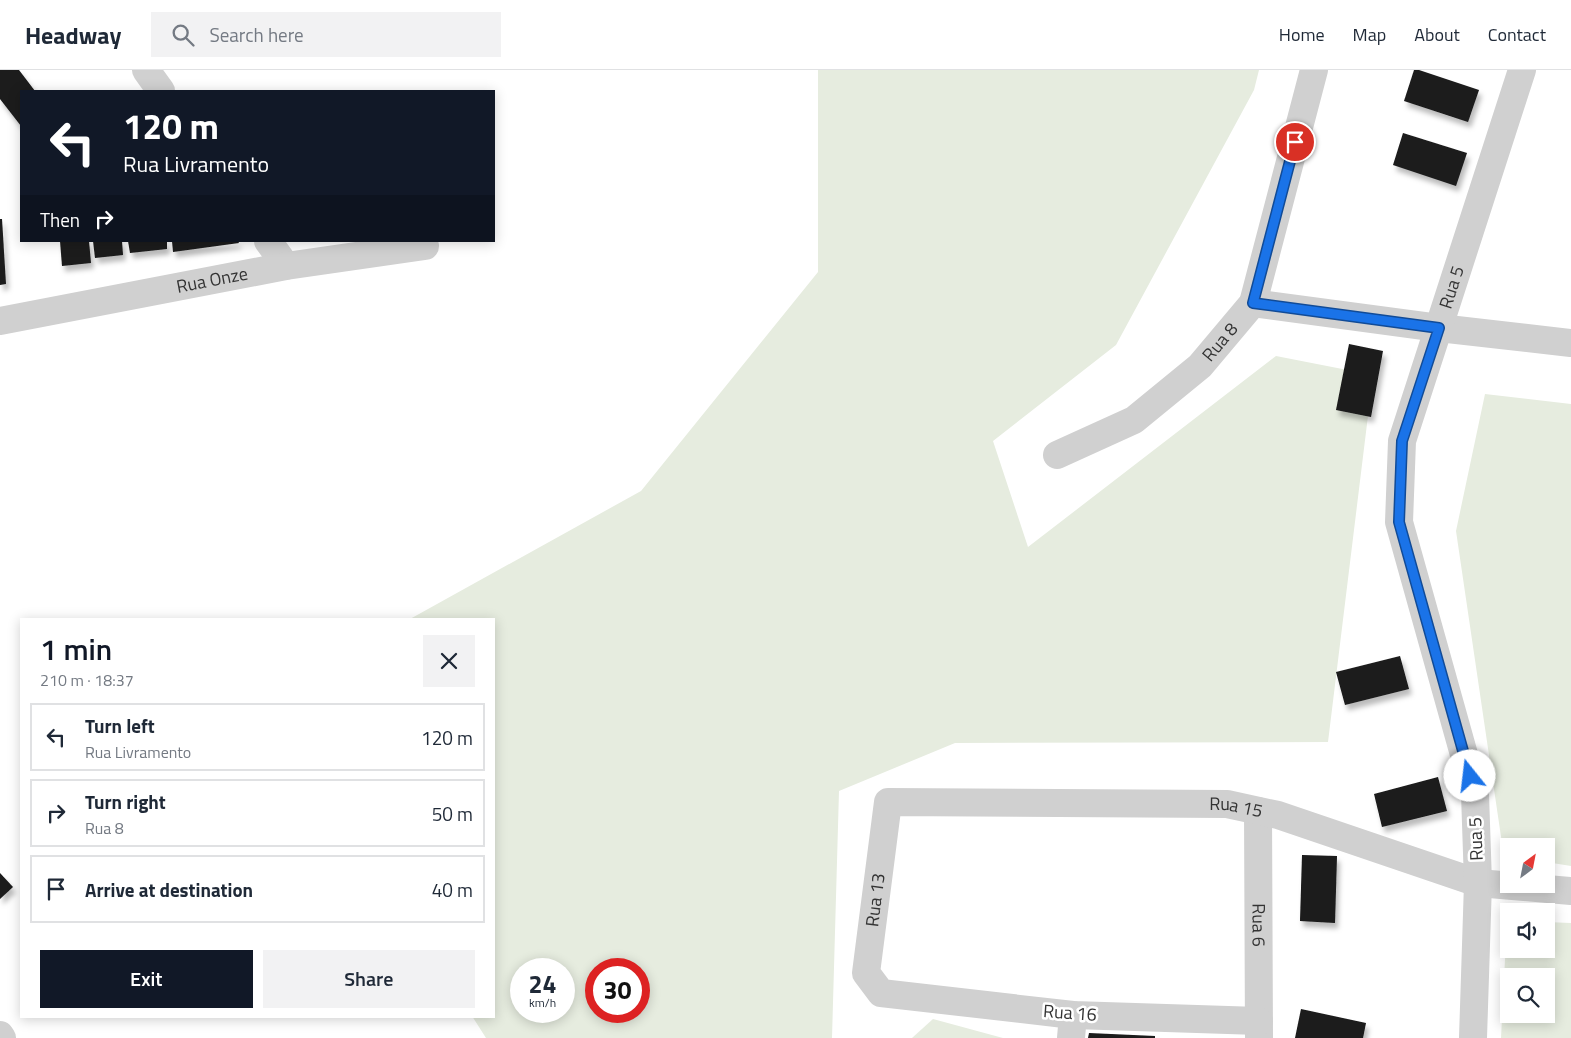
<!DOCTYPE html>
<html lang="en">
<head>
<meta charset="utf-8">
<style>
  :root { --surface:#fff; --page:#f2f2f3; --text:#1f2937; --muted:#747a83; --line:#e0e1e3; --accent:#111827 }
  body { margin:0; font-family:"Titillium Web",sans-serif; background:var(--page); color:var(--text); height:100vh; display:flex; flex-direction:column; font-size:19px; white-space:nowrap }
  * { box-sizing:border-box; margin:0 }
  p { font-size:16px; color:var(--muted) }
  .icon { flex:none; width:28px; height:28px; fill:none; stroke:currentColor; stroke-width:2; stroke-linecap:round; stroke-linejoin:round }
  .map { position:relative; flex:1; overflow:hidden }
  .sheet { position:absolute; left:20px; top:548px; width:475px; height:400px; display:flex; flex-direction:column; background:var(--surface); border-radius:0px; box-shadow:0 2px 12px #0003 }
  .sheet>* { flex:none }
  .guide { position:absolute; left:20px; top:20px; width:475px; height:152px; border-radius:0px; box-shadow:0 2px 12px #0003; background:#111827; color:#fff; overflow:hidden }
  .needle { width:32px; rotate:32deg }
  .buttons { position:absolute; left:1500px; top:768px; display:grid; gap:10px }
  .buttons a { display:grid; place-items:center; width:55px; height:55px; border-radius:0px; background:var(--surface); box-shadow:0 2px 12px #0003; font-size:25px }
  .speed { position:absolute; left:510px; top:888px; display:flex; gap:10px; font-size:25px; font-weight:700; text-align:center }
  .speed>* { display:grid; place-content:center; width:65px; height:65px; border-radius:50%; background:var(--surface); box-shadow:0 2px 12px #0003; line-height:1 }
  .speed small { font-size:12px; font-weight:400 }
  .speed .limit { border:8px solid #d22; background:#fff; color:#111 }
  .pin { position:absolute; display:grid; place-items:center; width:42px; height:42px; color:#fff; margin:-21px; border:2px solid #fff; border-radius:50%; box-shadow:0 1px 5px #0007 }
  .me { position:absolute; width:55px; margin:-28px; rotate:344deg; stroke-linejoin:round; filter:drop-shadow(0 0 4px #0008) }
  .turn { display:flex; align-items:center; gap:18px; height:105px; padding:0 20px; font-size:22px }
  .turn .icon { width:65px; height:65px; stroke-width:2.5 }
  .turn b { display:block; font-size:35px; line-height:42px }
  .then { display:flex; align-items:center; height:48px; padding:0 20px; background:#0003; gap:10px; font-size:19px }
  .round { display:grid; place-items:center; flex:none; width:52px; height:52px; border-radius:0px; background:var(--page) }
  .overview { display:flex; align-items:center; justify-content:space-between; height:85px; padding:0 20px }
  h1 { font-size:30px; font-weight:600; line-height:38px; color:var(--accent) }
  .cta { display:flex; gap:10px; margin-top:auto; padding:10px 20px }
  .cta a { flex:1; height:58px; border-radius:0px; background:var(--accent); color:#fff; font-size:20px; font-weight:600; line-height:58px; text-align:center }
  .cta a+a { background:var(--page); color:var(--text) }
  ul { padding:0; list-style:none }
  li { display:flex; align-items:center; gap:15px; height:68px; margin:0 10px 8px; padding:0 10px; border:2px solid var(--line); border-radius:0px }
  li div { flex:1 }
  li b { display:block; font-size:19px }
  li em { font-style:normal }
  header { display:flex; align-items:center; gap:30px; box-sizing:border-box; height:70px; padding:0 25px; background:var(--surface); border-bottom:1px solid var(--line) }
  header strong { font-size:24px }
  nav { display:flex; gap:28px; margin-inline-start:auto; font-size:18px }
  .search { width:350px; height:45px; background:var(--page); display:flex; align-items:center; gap:12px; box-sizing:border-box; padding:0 18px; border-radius:0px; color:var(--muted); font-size:19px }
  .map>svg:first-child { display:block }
  .green { fill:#e6ecdf; fill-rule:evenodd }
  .building { fill:#1a1a1a; filter:url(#shadow) }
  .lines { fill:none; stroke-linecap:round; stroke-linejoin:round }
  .minor { stroke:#d0d0d0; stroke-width:28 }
  .route-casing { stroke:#114b97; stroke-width:12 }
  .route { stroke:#1a73e8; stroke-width:9 }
  .labels { text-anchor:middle; stroke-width:5; stroke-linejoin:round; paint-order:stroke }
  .street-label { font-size:18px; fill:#333; stroke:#fff }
</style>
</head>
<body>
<header>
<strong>Headway</strong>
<div class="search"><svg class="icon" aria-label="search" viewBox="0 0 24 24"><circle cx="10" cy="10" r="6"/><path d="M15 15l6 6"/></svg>Search here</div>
<nav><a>Home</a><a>Map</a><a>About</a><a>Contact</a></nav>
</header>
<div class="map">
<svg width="1571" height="968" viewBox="0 0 1571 968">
  <defs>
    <filter id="shadow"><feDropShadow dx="3" dy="5.5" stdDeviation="2.5" flood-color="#0004"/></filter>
  </defs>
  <rect width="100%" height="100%" fill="#fff"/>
  <g class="green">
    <path d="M818,0h441l-5,20 -138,255 -123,96 35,106 248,-191 97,19 -45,367 -373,1 -116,48 -7,247h-346l-14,-22h22v-397h-84l231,-128 177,-219zM521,899h43v42h-43zM596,899h43v42h-43z"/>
    <path d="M1485,324l86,10v462l-25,-4v-16h-37v11h-5l-48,-326z"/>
    <path d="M1507,850h2v29h37v-27l25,1v115h-70zM1509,906h37v38h-37z"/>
    <path d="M933,949l70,19h-91z"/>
  </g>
  <g class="building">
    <path d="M0,0h19l16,21h-14v35l-21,-27z"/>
    <path d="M1414,0h5l60,20 -11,32 -64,-21z"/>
    <path d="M1403,63l64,20 -11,33 -63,-21z"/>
    <path d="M0,149h2l4,65 -6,1z"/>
    <path d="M60,171h29l2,22 -29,3z"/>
    <path d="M93,171h29l1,14 -28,3z"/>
    <path d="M128,171h39v8l-37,4z"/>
    <path d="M172,171h66l1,2 -66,9z"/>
    <path d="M1349,274l34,7 -12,66 -35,-7z"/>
    <path d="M1400,586l9,33 -64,16 -9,-33z"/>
    <path d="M1438,707l9,34 -65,16 -8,-33z"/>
    <path d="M1302,785l35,1 -2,67 -35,-2z"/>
    <path d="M0,803l13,14 -13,12z"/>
    <path d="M1301,939l65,14 -3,15h-68z"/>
    <path d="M1089,963l66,3v2h-67z"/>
  </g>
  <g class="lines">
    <g class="minor">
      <path d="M146,0l15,21"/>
      <path d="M268,171l18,25"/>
      <path d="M1253,233l186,25 132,15"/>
      <path id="s1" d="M0,251l286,-55 139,-20"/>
      <path id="s2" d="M1057,385l77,-35 66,-54 53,-63 61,-233"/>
      <path id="s3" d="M1258,741l1,227"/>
      <path id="s4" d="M1259,951l-186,-6 -192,-22 -15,-20 22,-171 339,2 51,11 200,68 93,8"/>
      <path d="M0,965l2,3"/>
      <path d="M1071,968l2,-23"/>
      <path id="s5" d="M1473,968l5,-155 -3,-89 -76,-272 3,-81 120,-371"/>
    </g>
  </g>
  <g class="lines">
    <defs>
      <path id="route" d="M1295,72l-42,161 186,25 -37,113 -3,81 71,254"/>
    </defs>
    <use href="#route" class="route-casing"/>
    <use href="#route" class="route"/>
  </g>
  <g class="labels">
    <g class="street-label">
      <text dy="6" stroke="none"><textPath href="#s1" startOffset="216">Rua Onze</textPath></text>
      <text dy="6" stroke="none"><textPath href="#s5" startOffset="769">Rua 5</textPath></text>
      <text dy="6" stroke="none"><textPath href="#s2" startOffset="201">Rua 8</textPath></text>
      <text dy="6" stroke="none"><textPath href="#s4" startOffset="925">Rua 15</textPath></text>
      <text transform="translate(1476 769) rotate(-92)" y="6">Rua 5</text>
      <text dy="6" stroke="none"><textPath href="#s4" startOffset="478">Rua 13</textPath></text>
      <text dy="6" stroke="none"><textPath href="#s3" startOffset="114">Rua 6</textPath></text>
      <text transform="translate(1070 943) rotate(4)" y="6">Rua 16</text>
    </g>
  </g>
</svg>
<div class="buttons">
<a><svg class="needle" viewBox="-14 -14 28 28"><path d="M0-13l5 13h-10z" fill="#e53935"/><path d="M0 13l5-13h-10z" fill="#747a83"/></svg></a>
<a><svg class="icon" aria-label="sound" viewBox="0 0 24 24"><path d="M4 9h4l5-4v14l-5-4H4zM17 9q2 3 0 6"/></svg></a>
<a><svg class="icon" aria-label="search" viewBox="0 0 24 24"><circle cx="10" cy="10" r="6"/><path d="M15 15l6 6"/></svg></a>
</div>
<div class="speed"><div>24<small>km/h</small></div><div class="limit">30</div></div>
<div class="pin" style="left:1295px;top:72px;background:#d93025"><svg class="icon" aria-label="arrive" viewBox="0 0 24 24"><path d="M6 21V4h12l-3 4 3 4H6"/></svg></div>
<svg class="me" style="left:1470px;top:706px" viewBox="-20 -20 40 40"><circle r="19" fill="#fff"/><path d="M0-13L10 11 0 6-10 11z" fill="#1a73e8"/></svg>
<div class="guide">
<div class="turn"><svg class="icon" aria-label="left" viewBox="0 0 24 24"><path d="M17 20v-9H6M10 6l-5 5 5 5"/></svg><div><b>120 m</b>Rua Livramento</div></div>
<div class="then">Then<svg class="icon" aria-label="right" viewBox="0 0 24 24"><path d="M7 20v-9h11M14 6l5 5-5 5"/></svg></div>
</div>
<section class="sheet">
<div class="overview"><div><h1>1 min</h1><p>210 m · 18:37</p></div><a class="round"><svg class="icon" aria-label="close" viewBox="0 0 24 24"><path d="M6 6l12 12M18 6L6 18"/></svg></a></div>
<ul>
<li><svg class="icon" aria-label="left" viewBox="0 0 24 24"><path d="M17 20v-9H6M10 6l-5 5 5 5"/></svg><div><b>Turn left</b><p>Rua Livramento</p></div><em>120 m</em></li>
<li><svg class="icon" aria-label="right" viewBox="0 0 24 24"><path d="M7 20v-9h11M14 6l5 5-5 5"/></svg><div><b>Turn right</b><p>Rua 8</p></div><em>50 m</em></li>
<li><svg class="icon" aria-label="arrive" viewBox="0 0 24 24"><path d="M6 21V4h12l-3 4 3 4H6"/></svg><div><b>Arrive at destination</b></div><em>40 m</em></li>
</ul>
<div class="cta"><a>Exit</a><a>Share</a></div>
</section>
</div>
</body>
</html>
